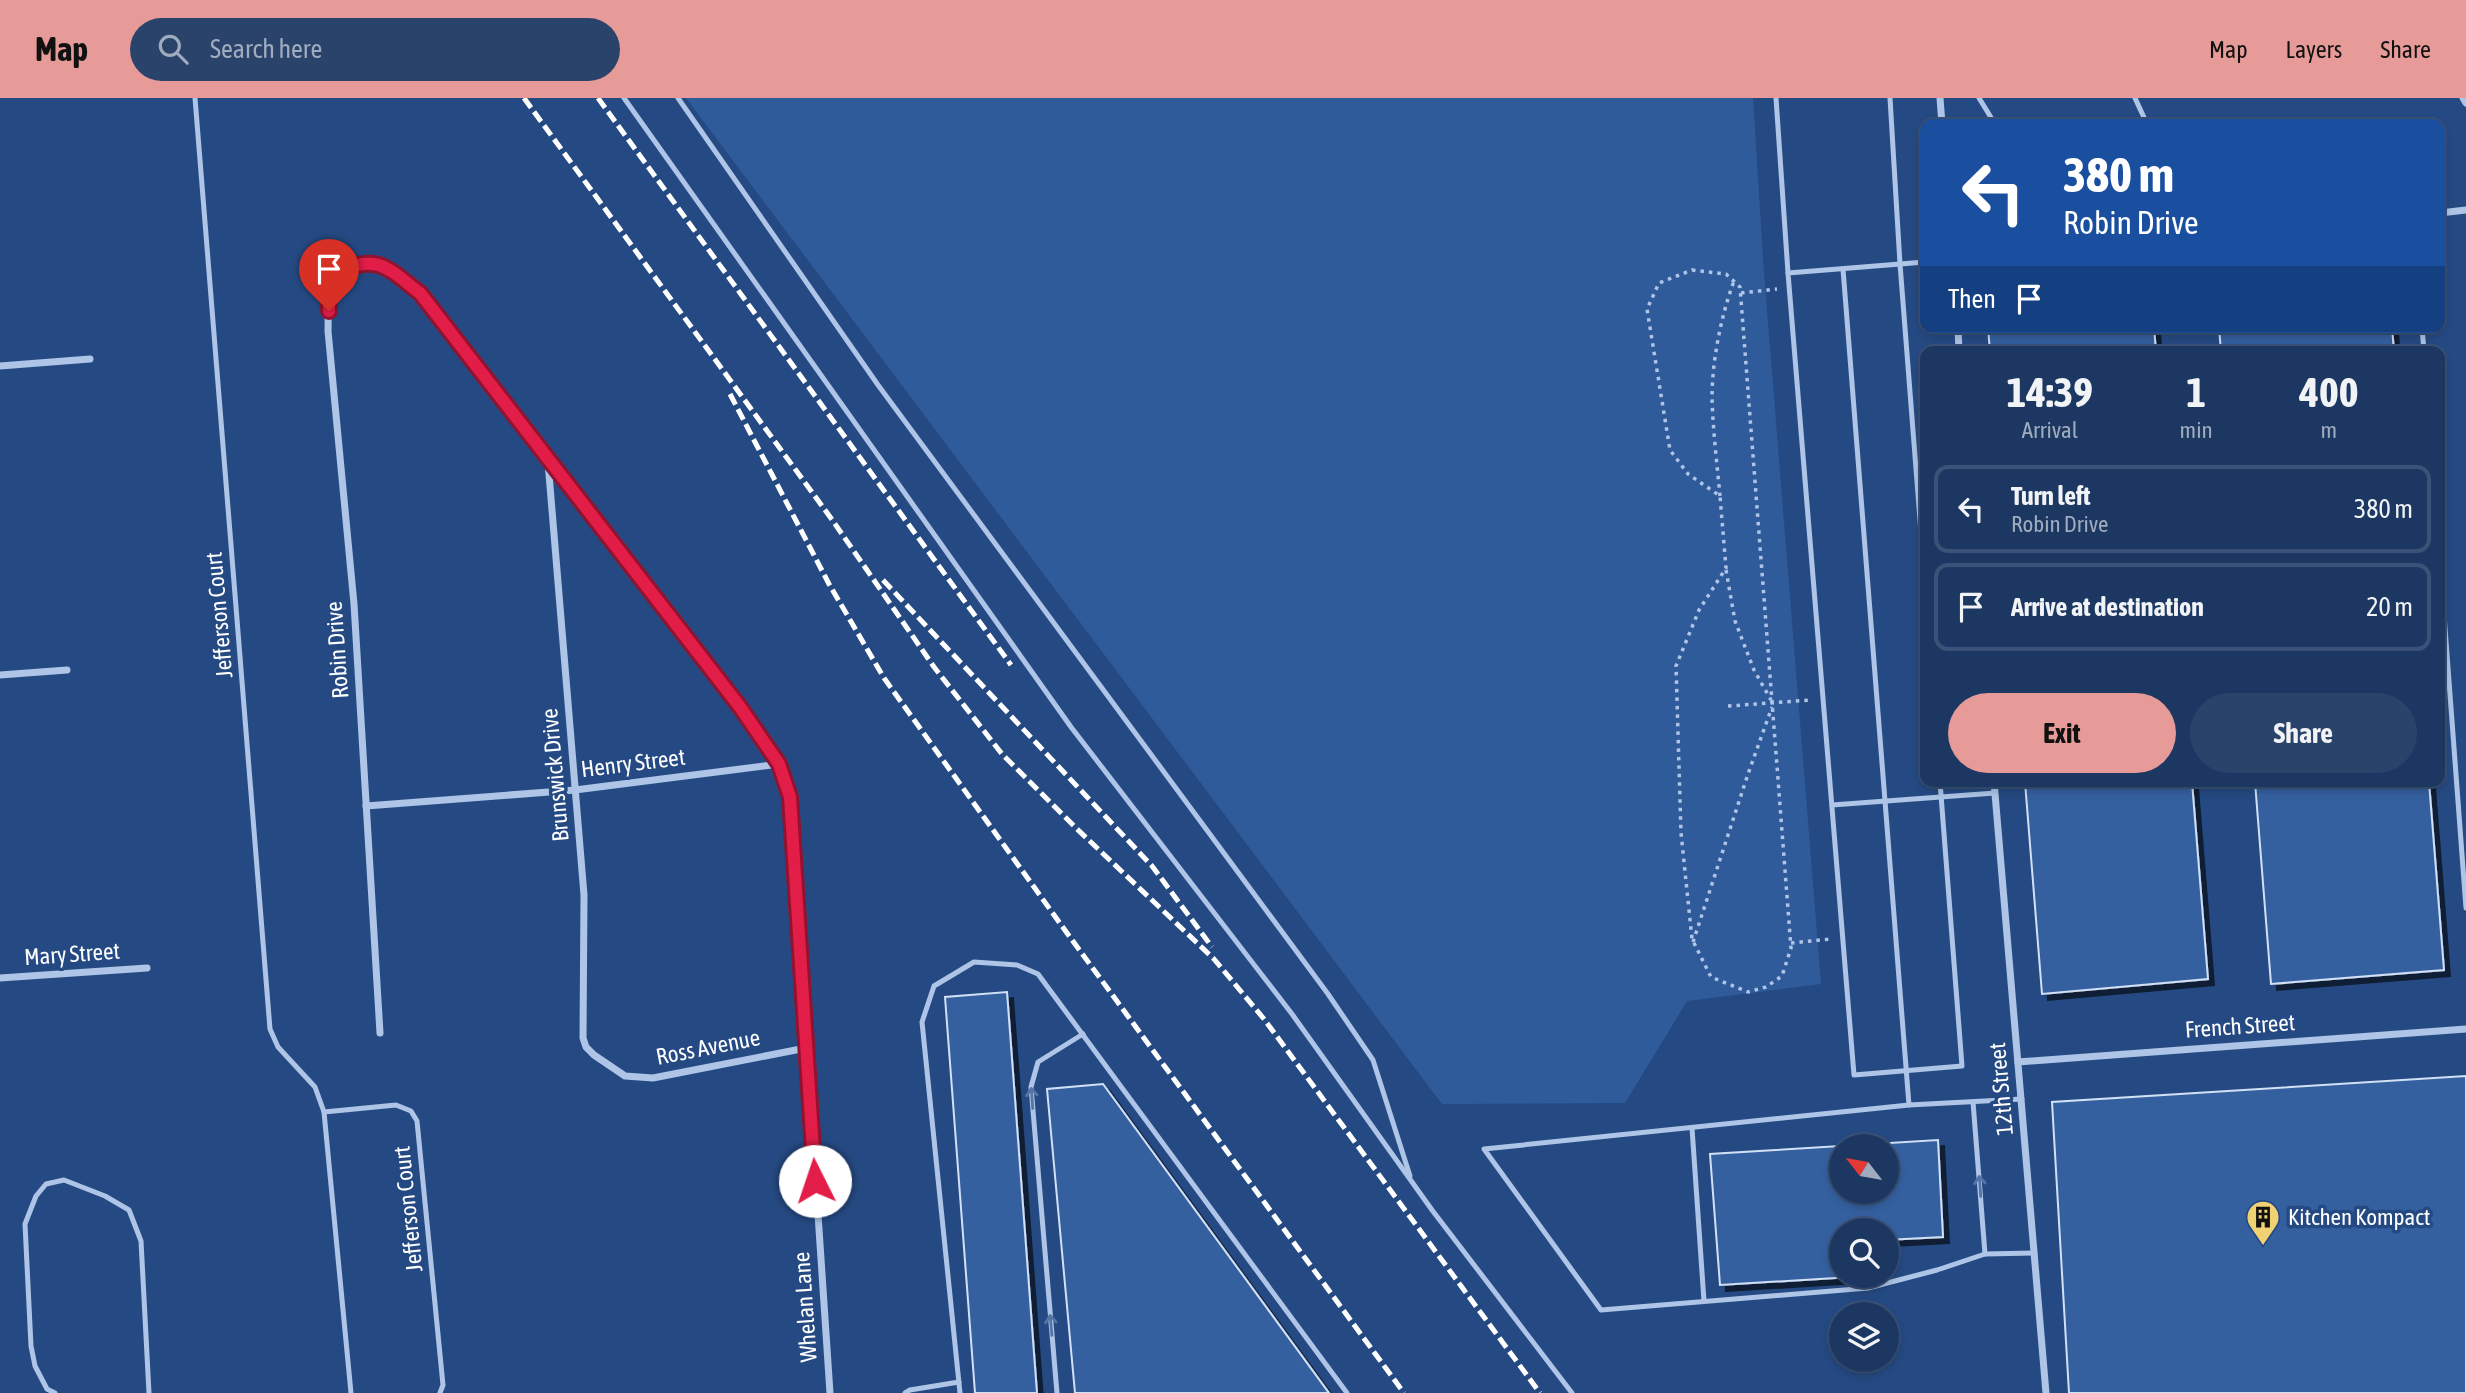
<!DOCTYPE html>
<html lang="en">
<head>
<meta charset="utf-8">
<style>
  :root { --surface:#1c3862; --page:#29436b; --text:#f1f3f6; --muted:#a0acbe; --line:#3a5277; --accent:#e69b98 }
  body { margin:0; font-family:"Asap Condensed",sans-serif; background:var(--page); color:var(--text); height:100vh; display:flex; flex-direction:column; font-size:26px; white-space:nowrap }
  * { box-sizing:border-box; margin:0 }
  p { font-size:23px; color:var(--muted) }
  .icon { flex:none; width:38px; height:38px; fill:none; stroke:currentColor; stroke-width:2; stroke-linecap:round; stroke-linejoin:round }
  .map { position:relative; flex:1; overflow:hidden }
  .panel { position:absolute; left:1920px; top:248px; width:525px; height:441px; display:flex; flex-direction:column; background:var(--surface); border-radius:14px; box-shadow:0 4px 10px #0003,0 0 0 2px var(--line) }
  .panel>* { flex:none }
  .hud { position:absolute; left:1920px; top:21px; width:525px; height:214px; border-radius:14px; box-shadow:0 4px 10px #0003,0 0 0 2px var(--line); background:#1a4fa0; color:#fff; overflow:hidden }
  .needle { width:46px; rotate:301deg }
  .tools { position:absolute; left:1829px; top:1036px; display:grid; gap:14px }
  .tools a { display:grid; place-items:center; width:70px; height:70px; border-radius:50%; background:var(--surface); box-shadow:0 4px 10px #0003,0 0 0 2px var(--line); font-size:35px }
  .pin { position:absolute; display:grid; place-items:center; width:60px; height:60px; color:#fff; margin:-72px -30px; border-radius:50% 50% 50% 0; rotate:-45deg; box-shadow:0 0 7px #0007 }
  .pin .icon { rotate:45deg }
  .me { position:absolute; width:77px; margin:-38px; rotate:356deg; stroke-linejoin:round; filter:drop-shadow(0 0 5px #0008) }
  .turn { display:flex; align-items:center; gap:24px; height:147px; padding:0 28px; font-size:32px }
  .turn .icon { width:91px; height:91px; stroke-width:2.5 }
  .turn b { display:block; font-size:49px; line-height:60px }
  .then { display:flex; align-items:center; height:66px; padding:0 28px; background:#0003; gap:14px; font-size:26px }
  .eta { display:flex; justify-content:space-evenly; align-items:center; height:119px; text-align:center }
  .eta b { font-size:42px; font-weight:700; line-height:49px }
  .cta { display:flex; gap:14px; margin-top:auto; padding:14px 28px }
  .cta a { flex:1; height:80px; border-radius:42px; background:var(--accent); color:#111; font-size:28px; font-weight:700; line-height:80px; text-align:center }
  .cta a+a { background:var(--page); color:var(--text) }
  ul { padding:0; list-style:none }
  li { display:flex; align-items:center; gap:21px; height:88px; margin:0 14px 10px; padding:0 14px; border:4px solid var(--line); border-radius:14px }
  li div { flex:1 }
  li b { display:block; font-size:26px }
  li em { font-style:normal }
  header { display:flex; align-items:center; gap:42px; box-sizing:border-box; height:98px; padding:0 35px; background:var(--accent); color:#111 }
  header strong { font-size:33px }
  nav { display:flex; gap:38px; margin-inline-start:auto; font-size:24px }
  .search { width:490px; height:63px; background:var(--page); display:flex; align-items:center; gap:18px; box-sizing:border-box; padding:0 24px; border-radius:38px; color:var(--muted); font-size:26px }
  .map>svg:first-child { display:block }
  .green { fill:#305b9b }
  .building { fill:#3660a0; stroke:#d2e0f6; stroke-width:2; fill-rule:evenodd; filter:url(#shadow) }
  .lines { fill:none; stroke-linecap:round; stroke-linejoin:round }
  .path { stroke:#aec5e7; stroke-width:3.5; stroke-dasharray:3.5 5; stroke-linecap:butt }
  .lane { stroke:#aec5e7; stroke-width:5 }
  .street { stroke:#aec5e7; stroke-width:7 }
  .rail { stroke:#fff; stroke-width:5; stroke-dasharray:12 5; stroke-linecap:butt }
  .oneway { stroke:#5575a6 }
  .route-casing { stroke:#92132f; stroke-width:18 }
  .route { stroke:#e11d48; stroke-width:12 }
  .labels { text-anchor:middle; stroke-width:7; stroke-linejoin:round; paint-order:stroke }
  .street-label { font-size:23px; fill:#fff; stroke:#254a83 }
  .poi-label { font-size:23px; fill:#fff; stroke:#254a83; text-anchor:start }
</style>
</head>
<body>
<header>
<strong>Map</strong>
<div class="search"><svg class="icon" aria-label="search" viewBox="0 0 24 24"><circle cx="10" cy="10" r="6"/><path d="M15 15l6 6"/></svg>Search here</div>
<nav><a>Map</a><a>Layers</a><a>Share</a></nav>
</header>
<div class="map">
<svg width="2466" height="1295" viewBox="0 0 2466 1295">
  <defs>
    <filter id="shadow"><feDropShadow dx="6" dy="6" stdDeviation="0" flood-color="#0009"/></filter>
  </defs>
  <rect width="100%" height="100%" fill="#254a83"/>
  <path class="green" d="M686,0h1067l10,162 58,724 -134,17 -62,102 -183,1z"/>
  <g class="building">
    <path d="M1988,229h166l2,25h-166z"/>
    <path d="M2219,229h173l2,25h-173z"/>
    <path d="M2025,684h167l16,197 -166,15z"/>
    <path d="M2255,684h174l15,188 -173,14z"/>
    <path d="M1007,894l30,401h-62l-30,-396z"/>
    <path d="M2466,978v317h-397l-17,-291z"/>
    <path d="M1103,986l226,309h-254l-28,-304z"/>
    <path d="M1938,1042l5,97 -57,3v-10h-45v46h27l-148,9 -10,-131zM1841,1048h45v46h-45z"/>
  </g>
  <g class="lines">
    <g class="path">
      <path d="M1692,172l34,4 14,13 51,661 -9,28 -16,11 -18,5 -37,-15 -19,-38 -11,-106 -5,-167 23,-56 27,-42 -6,-72 -32,-22 -18,-24 -23,-141 12,-26z"/>
      <path d="M1741,195l36,-4"/>
      <path d="M1720,398c-3,-32 -7,-65 -8,-98 0,-37 9,-82 22,-117"/>
      <path d="M1726,472l9,51 19,49 17,30"/>
      <path d="M1728,608l83,-6"/>
      <path d="M1693,844l55,-168 24,-67"/>
      <path d="M1791,845l40,-4"/>
    </g>
    <g class="lane">
      <path d="M195,0l75,931 8,18 37,40 9,25 27,281"/>
      <path d="M624,0l447,629 221,287 140,196 140,183"/>
      <path d="M678,0l200,287 450,609 45,66 37,116"/>
      <path d="M1776,0l12,175"/>
      <path d="M1890,0l10,166 25,320"/>
      <path d="M1979,0l16,26"/>
      <path d="M2135,0l12,26"/>
      <path d="M1925,164l-137,11 66,802 108,-9 -22,-284"/>
      <path d="M1843,171l66,836 113,-6"/>
      <path d="M2422,229l2,25"/>
      <path d="M2440,463l26,347"/>
      <path d="M1832,707l163,-12"/>
      <path d="M1973,1004l12,152"/>
      <path d="M1909,1007l-425,44 117,161 267,-22 69,-18 48,-16 50,-1"/>
      <path d="M324,1014l72,-7 15,6 6,10 26,264 -3,8"/>
      <path d="M1692,1030l12,173"/>
      <path d="M55,1295l-8,-4 -12,-23 -4,-20 -6,-122 11,-28 10,-12 18,-4 41,16 24,14 12,31 8,152"/>
      <path d="M905,1295l5,-3 49,-8"/>
      <path d="M960,1295l-38,-371 12,-36 40,-24 43,3 21,9 309,419"/>
      <path d="M1057,1295l-26,-306 7,-25 45,-28"/>
    </g>
    <g class="street">
      <path d="M1940,0l2,26"/>
      <path d="M2463,0l3,5"/>
      <path d="M2440,115l26,-3"/>
      <path d="M1958,229l1,25"/>
      <path d="M0,268l90,-7"/>
      <path d="M548,364l36,433 -1,143 3,9 8,8 31,21 28,2 153,-30"/>
      <path d="M0,577l67,-5"/>
      <path d="M1994,684l52,611"/>
      <path d="M366,708l209,-16 204,-26"/>
      <path d="M0,880l147,-10"/>
      <path d="M380,935l-26,-429 -26,-273c1,-14 -3,-36 4,-48 6,-14 28,-21 42,-19 16,2 33,20 46,30l320,413 39,57 11,33 40,596"/>
      <path d="M2018,964l448,-33"/>
    </g>
    <g class="rail">
      <path d="M524,0l309,423 101,146 68,87 74,74 138,131 50,60 276,374"/>
      <path d="M598,0l413,567"/>
      <path d="M730,296l99,190 55,94 183,255 337,460"/>
      <path d="M883,482l269,286 60,81"/>
    </g>
  </g>
  <defs><path id="oneway-shaft" d="M-6 0H5M1.5-3L5.5 0L1.5 3" fill="none" stroke-width="1.6" stroke-linecap="round" stroke-linejoin="round" transform="scale(1.75)"/></defs>
  <g class="oneway">
    <use href="#oneway-shaft" transform="translate(1032 1000) rotate(-94)"/>
    <use href="#oneway-shaft" transform="translate(1980 1088) rotate(-94)"/>
    <use href="#oneway-shaft" transform="translate(1051 1227) rotate(-95)"/>
  </g>
  <g class="lines">
    <defs>
      <path id="route" d="M329,213c0,-7 -1,-15 1,-22 3,-18 27,-27 44,-25 16,2 33,20 46,29l320,414 39,57 11,33 25,384"/>
    </defs>
    <use href="#route" class="route-casing"/>
    <use href="#route" class="route"/>
  </g>
  <defs>
    <symbol id="building-pin" viewBox="-11 -11 22 30"><path d="M0 17L-7.5 6A9.5 9.5 0 1 1 7.5 6Z" fill="#f1d272" stroke="#254a83"/><path d="M-4-6H4V6H1V3H-1V6H-4ZM-2.5-4.3h1.7v1.8h-1.7ZM.8-4.3h1.7v1.8H.8ZM-2.5-1h1.7V.8h-1.7ZM.8-1h1.7V.8H.8Z" fill="#111"/></symbol>
  </defs>
  <g fill-rule="evenodd">
    <use href="#building-pin" x="2244" y="1100" width="38" height="52"/>
  </g>
  <g class="labels">
    <g class="street-label">
      <text transform="translate(219 517) rotate(-95)" y="8">Jefferson Court</text>
      <text transform="translate(337 552) rotate(-94)" y="8">Robin Drive</text>
      <text transform="translate(633 665) rotate(-7)" y="8">Henry Street</text>
      <text transform="translate(555 677) rotate(-95)" y="8">Brunswick Drive</text>
      <text transform="translate(72 856) rotate(-4)" y="8">Mary Street</text>
      <text transform="translate(2240 928) rotate(-4)" y="8">French Street</text>
      <text transform="translate(708 949) rotate(-11)" y="8">Ross Avenue</text>
      <text transform="translate(2001 991) rotate(-95)" y="8">12th Street</text>
      <text transform="translate(408 1111) rotate(-96)" y="8">Jefferson Court</text>
      <text transform="translate(805 1209) rotate(-94)" y="8">Whelan Lane</text>
    </g>
    <g class="poi-label">
      <text x="2288" y="1127">Kitchen Kompact</text>
    </g>
  </g>
</svg>
<div class="tools">
<a><svg class="needle" viewBox="-14 -14 28 28"><path d="M0-13l5 13h-10z" fill="#e53935"/><path d="M0 13l5-13h-10z" fill="#a0acbe"/></svg></a>
<a><svg class="icon" aria-label="search" viewBox="0 0 24 24"><circle cx="10" cy="10" r="6"/><path d="M15 15l6 6"/></svg></a>
<a><svg class="icon" aria-label="layers" viewBox="0 0 24 24"><path d="M12 4l9 5-9 5-9-5zM3 14l9 5 9-5"/></svg></a>
</div>
<div class="pin" style="left:329px;top:213px;background:#d93025"><svg class="icon" aria-label="arrive" viewBox="0 0 24 24"><path d="M6 21V4h12l-3 4 3 4H6"/></svg></div>
<svg class="me" style="left:815px;top:1083px" viewBox="-20 -20 40 40"><circle r="19" fill="#fff"/><path d="M0-13L10 11 0 6-10 11z" fill="#e11d48"/></svg>
<div class="hud">
<div class="turn"><svg class="icon" aria-label="left" viewBox="0 0 24 24"><path d="M17 20v-9H6M10 6l-5 5 5 5"/></svg><div><b>380 m</b>Robin Drive</div></div>
<div class="then">Then<svg class="icon" aria-label="arrive" viewBox="0 0 24 24"><path d="M6 21V4h12l-3 4 3 4H6"/></svg></div>
</div>
<section class="panel">
<div class="eta">
<div><b>14:39</b><p>Arrival</p></div>
<div><b>1</b><p>min</p></div>
<div><b>400</b><p>m</p></div>
</div>
<ul>
<li><svg class="icon" aria-label="left" viewBox="0 0 24 24"><path d="M17 20v-9H6M10 6l-5 5 5 5"/></svg><div><b>Turn left</b><p>Robin Drive</p></div><em>380 m</em></li>
<li><svg class="icon" aria-label="arrive" viewBox="0 0 24 24"><path d="M6 21V4h12l-3 4 3 4H6"/></svg><div><b>Arrive at destination</b></div><em>20 m</em></li>
</ul>
<div class="cta"><a>Exit</a><a>Share</a></div>
</section>
</div>
</body>
</html>
